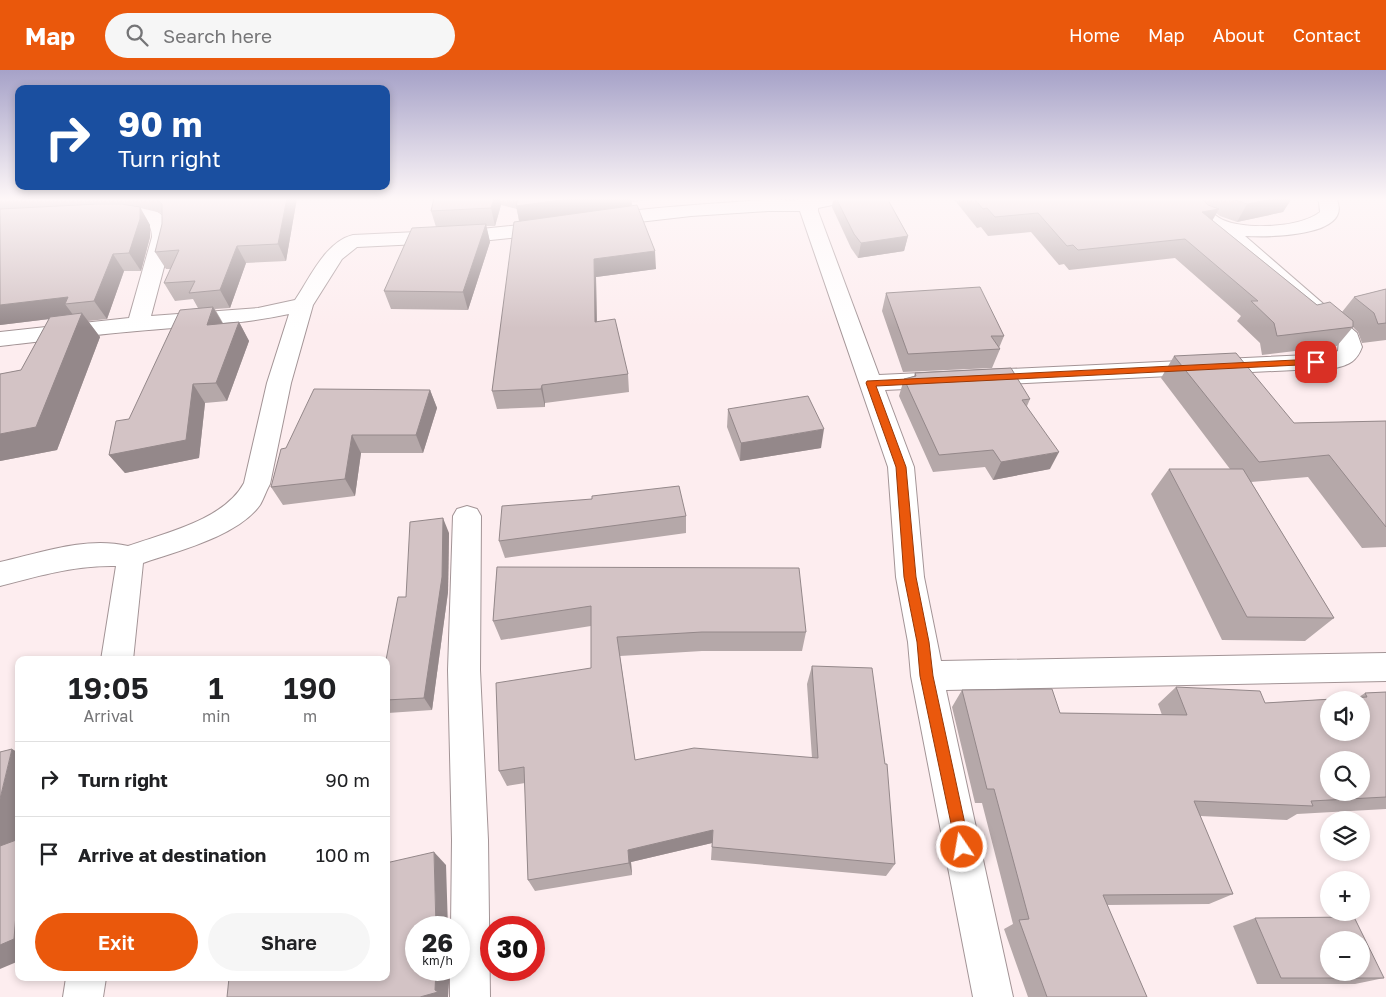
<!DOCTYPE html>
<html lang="en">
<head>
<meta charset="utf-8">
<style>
  :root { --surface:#fff; --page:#f6f6f6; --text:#202124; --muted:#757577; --line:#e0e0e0; --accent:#ea580c }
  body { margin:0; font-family:"Golos Text",sans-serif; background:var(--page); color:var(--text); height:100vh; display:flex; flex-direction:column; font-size:19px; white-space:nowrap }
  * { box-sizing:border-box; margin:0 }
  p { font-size:16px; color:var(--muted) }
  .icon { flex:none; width:28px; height:28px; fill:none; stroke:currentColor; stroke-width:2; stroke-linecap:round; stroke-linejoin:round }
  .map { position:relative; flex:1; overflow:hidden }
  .panel { position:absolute; left:15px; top:586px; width:375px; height:325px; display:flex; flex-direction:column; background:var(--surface); border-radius:10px; box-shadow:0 2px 8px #0003 }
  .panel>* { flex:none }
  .hud { position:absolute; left:15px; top:15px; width:375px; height:105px; border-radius:10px; box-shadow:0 2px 8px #0003; background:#1a4fa0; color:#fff; overflow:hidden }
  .buttons { position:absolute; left:1320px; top:621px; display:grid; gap:10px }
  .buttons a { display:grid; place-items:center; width:50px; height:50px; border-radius:50%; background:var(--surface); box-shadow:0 2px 8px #0003; font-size:25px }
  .speed { position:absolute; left:405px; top:846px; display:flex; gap:10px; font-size:25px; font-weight:700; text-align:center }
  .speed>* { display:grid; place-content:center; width:65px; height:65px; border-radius:50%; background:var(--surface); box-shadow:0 2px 8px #0003; line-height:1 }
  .speed small { font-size:12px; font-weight:400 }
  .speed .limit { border:8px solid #d22; background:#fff; color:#111 }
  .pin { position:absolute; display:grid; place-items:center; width:42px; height:42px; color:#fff; margin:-21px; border-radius:10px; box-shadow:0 2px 8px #0006 }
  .me { position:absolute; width:55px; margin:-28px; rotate:348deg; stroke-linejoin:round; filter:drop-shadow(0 0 4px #0008) }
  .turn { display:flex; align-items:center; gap:18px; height:105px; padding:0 20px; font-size:22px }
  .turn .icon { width:65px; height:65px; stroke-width:2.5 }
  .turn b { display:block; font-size:35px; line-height:42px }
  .eta { display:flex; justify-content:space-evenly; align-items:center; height:85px; text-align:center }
  .eta b { font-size:30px; font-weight:600; line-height:35px }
  .action { display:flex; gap:10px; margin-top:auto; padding:10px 20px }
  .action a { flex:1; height:58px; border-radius:30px; background:var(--accent); color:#fff; font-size:20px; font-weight:600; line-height:58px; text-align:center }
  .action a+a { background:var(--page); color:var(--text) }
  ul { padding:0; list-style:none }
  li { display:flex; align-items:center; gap:15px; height:75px; padding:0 20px; border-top:1px solid var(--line) }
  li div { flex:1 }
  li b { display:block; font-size:19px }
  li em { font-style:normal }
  header { display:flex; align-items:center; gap:30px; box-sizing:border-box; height:70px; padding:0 25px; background:var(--accent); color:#fff }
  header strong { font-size:24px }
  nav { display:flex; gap:28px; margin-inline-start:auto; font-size:18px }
  .search { width:350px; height:45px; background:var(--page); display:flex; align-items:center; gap:12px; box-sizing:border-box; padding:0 18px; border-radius:28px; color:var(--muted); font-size:19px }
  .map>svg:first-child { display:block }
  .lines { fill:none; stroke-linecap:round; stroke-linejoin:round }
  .minor-casing { stroke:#a39496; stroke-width:2 }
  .minor { fill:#fff; fill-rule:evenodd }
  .wall { fill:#b5a8a9 }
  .shaded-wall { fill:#94888a }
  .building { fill:#d3c3c5; stroke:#94888a; fill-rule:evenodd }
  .route { fill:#ea580c; stroke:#983908 }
</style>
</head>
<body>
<header>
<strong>Map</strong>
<div class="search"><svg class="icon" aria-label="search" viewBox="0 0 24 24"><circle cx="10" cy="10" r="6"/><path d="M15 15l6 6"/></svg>Search here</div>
<nav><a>Home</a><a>Map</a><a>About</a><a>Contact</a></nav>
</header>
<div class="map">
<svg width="1386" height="927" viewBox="0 0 1386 927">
  <rect width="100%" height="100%" fill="#fdedef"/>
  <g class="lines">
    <defs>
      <g id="minor">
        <path d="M815,128h35l-3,4 -29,6v3l61,164 452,-21 7,-3 1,-11 -122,-110 -18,-8 -27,-24c6,0 14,-2 19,0 9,2 21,17 32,22 23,10 77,8 97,-8l-1,-10 -3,-4h20c20,40 -71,39 -91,38l112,97 5,14c-5,14 -13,18 -27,21l-450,22 29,77 10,110 17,84 445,-8v28l-440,9 67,307h-40l-62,-321 -3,-34 -12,-65 -8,-110 -88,-256h-32l-77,5 -87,10 -7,-2 -2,-4 2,-4 7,-2c52,-7 105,-10 158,-14 18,-1 36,2 53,-2z"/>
        <path d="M106,137c27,0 63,-6 66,30l-21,79 107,-8 37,-8c15,-22 30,-58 58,-65l128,-6 68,-7 7,2 2,4 -2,4 -7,2 -68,7 -124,6 -15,12 -29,46 -22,78 -21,101c-4,7 -6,14 -10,21 -22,31 -82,46 -117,58l-10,97h-32l15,-94c-40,-1 -78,10 -116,20v-24c40,-9 86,-26 128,-16 37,-13 96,-26 116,-63l23,-100 22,-69c-51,11 -101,12 -152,17 -46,4 -91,10 -137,15v-14l129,-14 23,-81c-1,-31 -32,-15 -53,-20l-2,-4 2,-4z"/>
        <path d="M467,436l10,3 4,7 -1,154 8,170 2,157h-40v-27h9v-42h-8l1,-88 -4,-170 5,-154 4,-7z"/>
        <path d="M66,908h40l-3,19h-40z"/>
      </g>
    </defs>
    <use href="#minor" class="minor-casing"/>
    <use href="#minor" class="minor"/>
  </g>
  <g class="wall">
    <path d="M0,128h297l-11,63 -40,2 -16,45 -15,1 8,14 16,-1 10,19 -22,60 -22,2 -6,55 -74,15 -16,-18 20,-36 69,-111 -5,-9 -18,2 -11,-18 7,-14h-5l-11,-17 7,-28v-11l-22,-5 10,17v12l-9,34h-17l-17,48 -19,2 12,16 -43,113 -57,11v-87l21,-4 28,-51 -49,6z"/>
    <path d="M434,128h237l-39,4v4l24,63 -60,8 1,45 31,52 1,18 -84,11v4l-48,2 -5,-18 27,-169 -2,-13 -16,-4 -6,21h-9l4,16 -22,68 -77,-1 -7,-18 52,-64 -5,-16z"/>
    <path d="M833,128h54l21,38 -4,15 -46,7 -7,-10 -19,-41z"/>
    <path d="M953,128h339l-9,14 -46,10 -17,-6 -4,-3 -4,7 105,85 25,7 12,-15 32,-8v51l-24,3 -4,-11 -5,-5 -16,19 -75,9 -2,-12 -23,-22 4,-5 -66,-58 -106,12 -5,-6 -5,1 -28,-33 -43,4 -7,-9 -4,1z"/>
    <path d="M886,223l118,43 -5,12 1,1 -8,19 -89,4 -21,-61z"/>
    <path d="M1174,286l120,67 92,-2v126l-24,1 -54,-71 -57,5 83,136 -29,23 -83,-1 -71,-146 18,-25h61l-69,-91z"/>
    <path d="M915,303l115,26 -3,7 23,63 -57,11 -8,-13 -52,5 -34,-76 5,-17 10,-3z"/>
    <path d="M430,320l7,18 -14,45h-62l-6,43 -72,9 -12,-18 15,-39z"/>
    <path d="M728,339l93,39 -81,13 -13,-34z"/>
    <path d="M592,429l94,17v17l-181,25 -6,-17z"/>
    <path d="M449,463l-1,59 -16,118 -44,3 -2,-2v-51l20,-63z"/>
    <path d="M497,497l309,65 -4,19h-100l-82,5 15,104 177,-2 -5,-74 5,-18 83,198 -9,12 -175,-16 1,-17 -81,19 1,13 -97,16 -7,-11 -3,-97 -18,3 -8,-15 92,-103v-42l-90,14 -8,-19z"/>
    <path d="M1176,617l89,16 94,-6 6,-4 21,-1v117l-89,5 -10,6 -87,-4 33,78 -24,10 -102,1 40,92h-119l-24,-68 9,-5 -31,-121h-7l-23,-96 10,-17 98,23 102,2 -4,-11z"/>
    <path d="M1255,848l129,60 -29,6h-98l-24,-58z"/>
  </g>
  <g class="shaded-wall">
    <path d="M287,128h10l-11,63 -8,-17z"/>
    <path d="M494,128h6l1,7 -6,21 -4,-18z"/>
    <path d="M575,128h56l1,10 -112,16 -4,-18z"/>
    <path d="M1277,128h15l-9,14 -46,10 10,-18z"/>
    <path d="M140,137l10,18v12l-9,34 -12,-18z"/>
    <path d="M1219,139l-11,19 -6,-16z"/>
    <path d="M486,154l4,18 -22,68 -5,-18z"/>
    <path d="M908,166l-4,15 -46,7 3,-15z"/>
    <path d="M237,176l9,17 -16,45 -10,-18z"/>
    <path d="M655,181l1,18 -60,8 1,63 -2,-18 -1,-63z"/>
    <path d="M113,184l11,17 -17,48 -13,-18z"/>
    <path d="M68,227l-3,7 9,12 -74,9v-20z"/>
    <path d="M213,237l11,19 -17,-1z"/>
    <path d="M82,243l18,24 -43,113 -57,11v-27z"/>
    <path d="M239,252l10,19 -22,60 -11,-18z"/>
    <path d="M193,314l12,19 -6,55 -74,15 -16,-18z"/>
    <path d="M542,315l3,18v4l-4,-18z"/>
    <path d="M430,320l7,18 -14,45 -7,-18z"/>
    <path d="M824,359l-3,19 -81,13 1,-18z"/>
    <path d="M352,365l9,18 -6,43 -10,-17z"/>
    <path d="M1059,382l-9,17 -57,11 8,-18z"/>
    <path d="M443,448l6,15 -1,59 -16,118 -8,-12z"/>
    <path d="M12,679l7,4v110l-19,-8v-56z"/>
    <path d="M713,760l-1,13 -81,19 1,13 -3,-12 -1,-13z"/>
    <path d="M434,782l12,13 2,63h-12z"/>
    <path d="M19,807v84l-19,8v-24z"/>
    <path d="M436,900h14l-2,27h-28z"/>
  </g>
  <g class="building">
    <path d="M155,128h132l-9,46 -41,2 -17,44 -31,3 6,-12 -31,2 15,-33 -24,2 7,-28v-20z"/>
    <path d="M434,128h60l-3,10 -60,3z"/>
    <path d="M518,128h57l-59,8z"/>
    <path d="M836,128h51l21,38 -47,7 -7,-9z"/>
    <path d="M974,128h227l7,7 11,4 -17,3 115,93 13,-3 23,19v6l-76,9 -3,-13 -23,-22h7l-73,-62 -107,11 -5,-5 -6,1 -29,-33 -43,4 -8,-9 -4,1z"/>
    <path d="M1230,128h47l-30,6z"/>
    <path d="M98,134h23l19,3v12l-11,34 -16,1 -19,47 -29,3 3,-7 -68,8v-96z"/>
    <path d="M637,135l18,46 -61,8 1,63 20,-3 13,55 -86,11 -1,4 -49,2 22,-169z"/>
    <path d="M486,154l-23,68 -79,-1 28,-63z"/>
    <path d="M980,217l24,49h-13l9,13 -92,5 -22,-61z"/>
    <path d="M1386,219v34l-8,1 -4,-11 -20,-16z"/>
    <path d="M213,237l-6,18 32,-3 -23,61 -23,1 -7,56 -77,15 7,-34 13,-2 51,-109z"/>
    <path d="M82,243l-46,114 -36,7v-60l21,-4 29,-53z"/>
    <path d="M1236,283l58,70 92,-2v106l-57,-72 -70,7 -85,-106z"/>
    <path d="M1011,298l19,31 -8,1 37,52 -58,10 -8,-12 -54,5 -35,-76 12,-3 -1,-3z"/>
    <path d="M314,319l116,1 -14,45h-64l-7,44 -74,8 10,-38 5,-1z"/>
    <path d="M808,326l16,33 -83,14 -13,-34z"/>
    <path d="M1169,399h74l91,149 -87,-1z"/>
    <path d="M679,416l7,30 -187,25 3,-35 90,-7v-3z"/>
    <path d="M443,448l-1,59 -18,121 -38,2v-40l12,-63h8l4,-75z"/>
    <path d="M497,497l302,1 7,64h-104l-85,5 18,123 59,-12 124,10 -6,-92 60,2 13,96h2l8,100 -183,-17 1,-17 -85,20 1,13 -101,17 -4,-113 -25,4 -3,-88 95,-15v-62l-98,15z"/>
    <path d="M1176,617l84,4 5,12 102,-6 -2,-4 21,-1v105l-75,4 2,5 -119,-5 39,93 -130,1 44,102h-100l-28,-77 10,-1 -35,-130h-7l-25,-99 90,-1 8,24 127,2zM1329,630h32v32h-32zM1329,690h32v32h-32z"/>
    <path d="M12,679l-12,50v-47z"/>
    <path d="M19,769v38l-5,62 -14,6v-99z"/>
    <path d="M434,782l2,76h-20v42h20l-1,20 3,2 -18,5h-193l2,-19h157v-115z"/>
    <path d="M1354,847l30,61h-103l-26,-60zM1329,870h32v32h-32z"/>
  </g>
  <linearGradient id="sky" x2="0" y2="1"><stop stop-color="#a6a2c8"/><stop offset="0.5" stop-color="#fef7f8"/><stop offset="1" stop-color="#fef7f8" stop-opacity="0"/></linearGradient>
  <rect width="1386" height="258" fill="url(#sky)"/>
  <path class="route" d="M1316,289h3v5l-443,22 30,81 10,110 13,65 4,34 37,171 -2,5 -6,3 -5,-3 -37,-176 -3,-34 -13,-65 -8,-110 -30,-84 1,-2z"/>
</svg>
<div class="buttons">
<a><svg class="icon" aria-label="sound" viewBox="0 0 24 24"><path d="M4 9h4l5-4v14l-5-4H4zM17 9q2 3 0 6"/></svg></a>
<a><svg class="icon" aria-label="search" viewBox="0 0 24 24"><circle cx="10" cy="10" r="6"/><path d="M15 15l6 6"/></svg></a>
<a><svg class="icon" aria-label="layers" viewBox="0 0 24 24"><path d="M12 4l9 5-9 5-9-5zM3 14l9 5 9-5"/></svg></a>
<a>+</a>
<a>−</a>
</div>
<div class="speed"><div>26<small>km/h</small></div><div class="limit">30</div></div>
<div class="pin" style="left:1316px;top:292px;background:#d93025"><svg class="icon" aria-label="arrive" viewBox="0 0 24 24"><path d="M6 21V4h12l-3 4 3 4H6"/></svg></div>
<svg class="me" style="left:962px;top:777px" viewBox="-20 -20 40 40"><circle r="17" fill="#ea580c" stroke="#fff" stroke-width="3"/><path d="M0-11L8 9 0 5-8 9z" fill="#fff"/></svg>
<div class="hud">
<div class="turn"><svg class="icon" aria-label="right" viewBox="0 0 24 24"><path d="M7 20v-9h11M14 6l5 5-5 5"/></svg><div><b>90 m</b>Turn right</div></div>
</div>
<section class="panel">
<div class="eta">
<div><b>19:05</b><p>Arrival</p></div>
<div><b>1</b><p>min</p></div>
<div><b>190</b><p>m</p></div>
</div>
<ul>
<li><svg class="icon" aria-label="right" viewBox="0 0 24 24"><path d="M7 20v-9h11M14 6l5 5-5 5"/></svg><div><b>Turn right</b></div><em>90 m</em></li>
<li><svg class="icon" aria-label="arrive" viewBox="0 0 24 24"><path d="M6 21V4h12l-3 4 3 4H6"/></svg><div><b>Arrive at destination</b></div><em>100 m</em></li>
</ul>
<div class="action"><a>Exit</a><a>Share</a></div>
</section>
</div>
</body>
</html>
